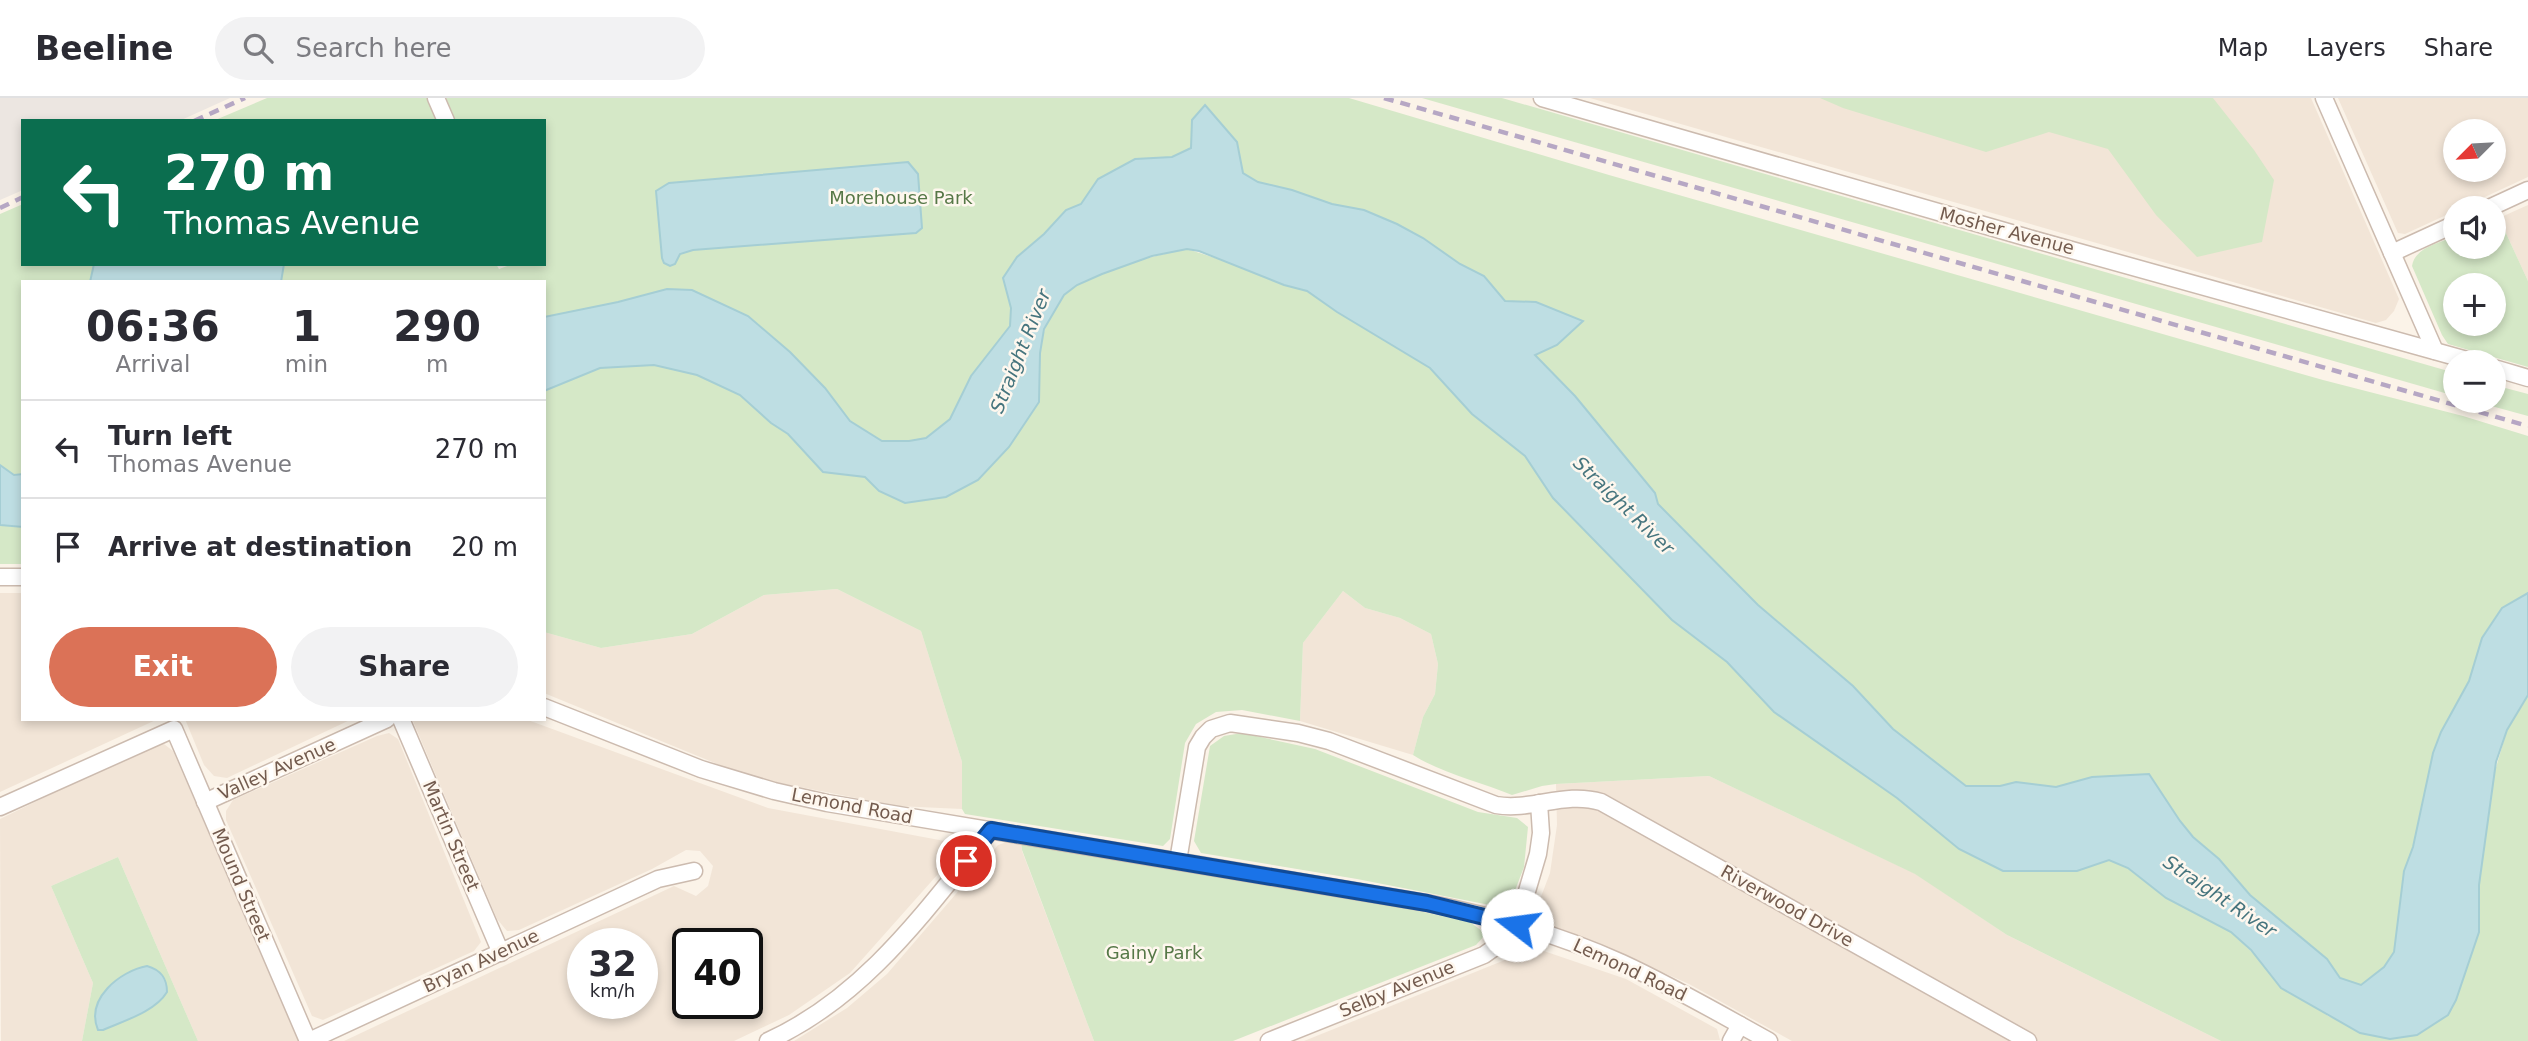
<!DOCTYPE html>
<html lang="en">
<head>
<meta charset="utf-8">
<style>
  :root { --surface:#fff; --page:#f2f2f3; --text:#2b2b33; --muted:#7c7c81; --line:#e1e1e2; --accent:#db7257 }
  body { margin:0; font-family:"DejaVu Sans",sans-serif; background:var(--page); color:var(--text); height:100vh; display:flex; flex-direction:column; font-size:26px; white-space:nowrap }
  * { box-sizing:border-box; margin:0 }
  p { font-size:23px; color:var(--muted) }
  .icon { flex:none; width:38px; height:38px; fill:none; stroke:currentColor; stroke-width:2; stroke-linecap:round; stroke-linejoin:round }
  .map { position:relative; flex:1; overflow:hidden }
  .details { position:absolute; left:21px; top:182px; width:525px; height:441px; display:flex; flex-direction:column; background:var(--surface); border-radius:0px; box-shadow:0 4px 10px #0003 }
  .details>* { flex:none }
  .top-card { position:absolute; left:21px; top:21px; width:525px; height:147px; border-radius:0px; box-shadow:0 4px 10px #0003; background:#0b6e4f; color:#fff; overflow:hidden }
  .needle { width:46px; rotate:246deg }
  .fabs { position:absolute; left:2443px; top:21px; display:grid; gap:14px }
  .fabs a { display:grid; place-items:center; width:63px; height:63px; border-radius:50%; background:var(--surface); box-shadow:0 4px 10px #0003; font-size:35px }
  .speed { position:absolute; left:567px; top:830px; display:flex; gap:14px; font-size:35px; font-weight:700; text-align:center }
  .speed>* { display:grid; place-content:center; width:91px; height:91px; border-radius:50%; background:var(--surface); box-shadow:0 4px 10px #0003; line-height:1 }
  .speed small { font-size:18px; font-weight:400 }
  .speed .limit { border:4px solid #111; border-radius:10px; background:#fff; color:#111 }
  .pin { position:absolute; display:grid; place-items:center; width:60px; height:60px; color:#fff; margin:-30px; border:4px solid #fff; border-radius:50%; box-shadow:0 2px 7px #0007 }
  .me { position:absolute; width:77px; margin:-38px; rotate:285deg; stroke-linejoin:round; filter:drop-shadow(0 0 5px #0008) }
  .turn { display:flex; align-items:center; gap:24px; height:147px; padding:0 28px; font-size:32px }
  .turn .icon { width:91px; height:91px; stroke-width:2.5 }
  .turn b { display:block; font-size:49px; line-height:60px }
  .eta { display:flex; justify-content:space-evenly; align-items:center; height:119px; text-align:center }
  .eta b { font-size:42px; font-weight:800; line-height:49px }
  .action { display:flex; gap:14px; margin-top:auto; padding:14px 28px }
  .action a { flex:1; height:80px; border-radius:42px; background:var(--accent); color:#fff; font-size:28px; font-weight:800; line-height:80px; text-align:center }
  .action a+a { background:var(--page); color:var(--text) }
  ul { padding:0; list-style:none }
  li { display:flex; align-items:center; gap:21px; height:98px; padding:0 28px; border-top:2px solid var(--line) }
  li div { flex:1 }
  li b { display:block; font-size:26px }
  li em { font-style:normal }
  header { display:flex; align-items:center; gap:42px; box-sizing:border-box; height:98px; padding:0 35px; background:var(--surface); border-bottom:2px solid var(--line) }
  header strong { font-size:33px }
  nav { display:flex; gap:38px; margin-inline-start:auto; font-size:24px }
  .search { width:490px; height:63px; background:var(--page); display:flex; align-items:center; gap:18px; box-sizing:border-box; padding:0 24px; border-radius:38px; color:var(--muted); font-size:26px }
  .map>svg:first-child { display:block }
  .residential { fill:#f2e5d7; fill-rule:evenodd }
  .industrial { fill:#ece6e1 }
  .green { fill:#d5e8c7; fill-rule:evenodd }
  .water { fill:#bedee3; stroke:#a5ced4; stroke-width:2 }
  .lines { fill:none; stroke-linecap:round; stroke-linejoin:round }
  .minor-casing { stroke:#ccbbaf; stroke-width:19 }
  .minor { stroke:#fff; stroke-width:16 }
  .rail { stroke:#b6a7c4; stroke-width:4.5; stroke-dasharray:10 7; stroke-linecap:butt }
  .route-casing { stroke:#114b97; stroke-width:18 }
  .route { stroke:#1a73e8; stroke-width:12 }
  .labels { text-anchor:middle; stroke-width:5; stroke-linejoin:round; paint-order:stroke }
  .park-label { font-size:18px; fill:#567847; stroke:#fef7ee }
  .street-label { font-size:18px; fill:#735b4e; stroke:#fef7ee }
  .water-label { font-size:19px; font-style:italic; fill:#46757e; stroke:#fef7ee }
</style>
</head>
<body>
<header>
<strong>Beeline</strong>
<div class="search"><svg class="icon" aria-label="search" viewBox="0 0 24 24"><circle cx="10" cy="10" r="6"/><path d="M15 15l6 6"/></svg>Search here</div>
<nav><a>Map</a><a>Layers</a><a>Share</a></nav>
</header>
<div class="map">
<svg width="2528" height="943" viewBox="0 0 2528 943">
  <rect width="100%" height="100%" fill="#fbf3e8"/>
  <g class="residential">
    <path d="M1590,0h721l88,201 -5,12 -8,9 -10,3z"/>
    <path d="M2338,0h190v79l-67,31h-6v3l-50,23 -7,-1zM2455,33h39v39h-39z"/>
    <path d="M2528,107v76l-29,-63z"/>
    <path d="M837,491l84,42 41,131v47l-65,-3 -148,-29 -205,-84v-61l57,16 91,-14 72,-39z"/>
    <path d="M1343,493l22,17 35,10 31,16 7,30 -3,30 -12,23 -10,38 -113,-34 3,-78z"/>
    <path d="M0,495h23v126h135l-158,73z"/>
    <path d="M185,621h167l-125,59 -13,-2 -10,-11z"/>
    <path d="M412,621h113l243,89 182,34 5,5 -1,9 -104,117 -61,42 -55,26h-390l330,-155 22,10 12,-10 5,-20 -13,-15 -14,-1 -34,19 -133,61 -12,1 -10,-12zM642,845v60h-59v-60zM747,845v60h-59v-60z"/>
    <path d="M389,635l9,6 83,203 -7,9 -151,69 -11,-4 -86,-196v-9l7,-11 144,-64z"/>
    <path d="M154,646h10l9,7 126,290h-101l-80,-184 -67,29 42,97 -11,58h-81l-1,-222z"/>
    <path d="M1709,678l207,98 91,61 214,106h-429l-103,-57 -95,-42 -50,-19 -5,-21 11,-29 7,-48 -1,-41z"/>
    <path d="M1010,743l11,1 1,9 72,190h-300l53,-33 40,-34 111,-129z"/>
    <path d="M1535,850l91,31 91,50 3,11 -416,1z"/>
  </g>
  <path class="industrial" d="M0,0h230l-51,23h-156v69l-23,10z"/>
  <g class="green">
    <path d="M267,0h161l10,23h-225z"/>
    <path d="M446,0h903l260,77 714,205 140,36 65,20v157l-26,15 -20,30 -13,43 -28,51 -8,21 -20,94 -9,24 -10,81 -10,15 -23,18 -21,-7 -13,-19 -77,-64 -31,-36 -26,-22 -13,-16 -31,-47 -57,3 -36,10 -40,-5 -16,4 -34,1 -73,-58 -40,-43 -95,-81 -100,-101 -3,-11 -80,-97 -40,-41 22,-10 26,-24 -47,-19 -31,-1 -21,-25 -24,-12 -37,-26 -26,-14 -33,-14 -32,-6 -40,-14 -34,-8 -15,-9 -6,-31 -45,-22 -1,28 -19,9 -37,2 -37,20 -17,25 -15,6 -63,68 8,30v18l-40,50 -21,43 -24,19 -17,3h-27l-32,-20 -25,-33 -35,-36 -42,-36 -56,-26 -26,-1 -48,13 -74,15v-35h-263l3,-18h212l3,5 14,-5h31v-143h-89z"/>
    <path d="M1422,0h80l953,275v23z"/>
    <path d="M1820,0h393l41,52 20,30 -12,62 -65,15 -41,-42 -48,-66 -59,-17 -63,20 -143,-44z"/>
    <path d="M23,106v60h71l-4,18h-67v192l-8,2 -15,-11v-251z"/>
    <path d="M2499,120l29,63v86l-80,-23 -6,-9 -30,-69c3,-19 28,-23 43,-30v11h39v-27zM2455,187h39v39h-39z"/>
    <path d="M1187,151l50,16 47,20 23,6 30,21 93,56 42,46 53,42 28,42 119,122 55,42 47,50 123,86 62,51 44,22h74l32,-11 19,8 38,30 65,34 34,33 63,51 19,8 13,9 29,6 90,-107v-47l13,-104 15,-51 21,-35v346h-307l-214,-106 -92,-61 -206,-98 -153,8 -14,2 -30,9c-31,-13 -71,-22 -99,-40l10,-38 12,-23 3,-30 -7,-30 -31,-16 -35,-10 -22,-17 -40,52 -3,78 -58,-11 -26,2 -20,12 -11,19 -15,96 -7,7 -198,-32 -3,-5v-47l-41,-131 -84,-42 -73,6 -72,39 -91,14 -57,-16v-241l56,-23 54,-3 44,10 42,20 31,28 17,11 35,38 42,5 14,14 161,-138c3,-21 9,-44 25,-59 25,-24 89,-38 122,-45z"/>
    <path d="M2494,287l34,9v22l-55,-15h21z"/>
    <path d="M4,426l19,3v37h-23v-39z"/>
    <path d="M1242,635l73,16 163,63 39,6 11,9 -4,40 -13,34 -16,5 -138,-27 -156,-26 -7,-12 16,-95 14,-10z"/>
    <path d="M1021,744l351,59 98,21 16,12 -10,11 -243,96h-139l-72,-191z"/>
    <path d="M118,759l80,184h-116l11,-58 -42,-97z"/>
  </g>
  <g class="water">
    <path d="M1205,7l32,37 6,31 15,9 34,8 40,14 32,6 33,14 26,14 37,26 24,12 21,25 31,1 47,19 -26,24 -22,10 40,41 80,97 3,11 100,101 95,81 40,43 73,57h34l16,-4 40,5 36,-10 57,-3 31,47 13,16 26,22 31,36 77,64 13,19 21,7 23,-18 10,-15 10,-81 9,-24 20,-94 8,-21 28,-51 13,-43 20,-30 26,-15v102l-21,35 -11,32 -17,123v47l-23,68 -8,15 -31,20 -27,4 -30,-6 -79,-45 -30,-38 -20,-18 -65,-34 -38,-30 -19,-8 -32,11h-74l-44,-22 -62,-51 -123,-86 -47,-50 -55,-42 -119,-122 -28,-42 -53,-42 -42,-46 -93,-56 -30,-21 -23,-6 -85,-34 -12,-2 -35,7 -50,18 -25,11 -13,10 -20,34 -4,24 -1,49 -30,45 -31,33 -32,17 -41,6 -26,-12 -14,-14 -42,-5 -35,-38 -17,-11 -31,-28 -43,-20 -43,-10 -54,3 -56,23v-74l74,-15 49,-13 25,1 56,26 42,36 35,36 25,33 32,20h27l17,-3 24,-19 21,-43 39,-50 1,-18 -8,-30 14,-21 27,-23 22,-24 15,-6 17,-25 37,-20 37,-2 19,-9 1,-28z"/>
    <path d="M908,64l10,12 4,54 -6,5 -223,17 -13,4 -5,10 -5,2 -6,-3 -2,-5 -6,-67 13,-8z"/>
    <path d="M94,166h190l-3,18h-191z"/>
    <path d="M0,367l14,10 9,-1v53l-23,-2z"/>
    <path d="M147,868c14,4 20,12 20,26 -12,20 -44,29 -64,38h-5c-13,-31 22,-59 49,-64z"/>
  </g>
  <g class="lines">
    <defs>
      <g id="minor">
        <path d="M436,0l10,23"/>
        <path d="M1542,0l483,139 449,125"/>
        <path d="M2324,0l111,253"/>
        <path d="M2489,110l39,-18"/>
        <path d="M2392,155l63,-29"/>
        <path d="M2494,270l34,10"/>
        <path d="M0,479h23"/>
        <path d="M544,609l157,62 73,22 53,12 600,100c67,13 133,32 195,60 50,23 98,51 147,78"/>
        <path d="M401,621l100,234"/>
        <path d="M205,704l182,-83"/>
        <path d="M0,709l174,-78 134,312"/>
        <path d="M1178,763l19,-114 6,-10 8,-8 19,-6 68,10 31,8 167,64c36,6 69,-14 105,-3l427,239"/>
        <path d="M309,943l349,-162 36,-8"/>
        <path d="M768,943c97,-44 157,-130 223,-211"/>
        <path d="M1269,943l215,-86 21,-15 12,-15 21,-71 3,-21 -2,-30"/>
        <path d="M1731,943l9,-16"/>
      </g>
    </defs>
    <use href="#minor" class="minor-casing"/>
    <use href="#minor" class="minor"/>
    <g class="rail">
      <path d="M1384,0l1144,328"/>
      <path d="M194,23l51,-23"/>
      <path d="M0,110l23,-11"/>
    </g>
  </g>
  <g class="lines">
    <defs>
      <path id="route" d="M966,763l25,-31 436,73 90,22"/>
    </defs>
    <use href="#route" class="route-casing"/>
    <use href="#route" class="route"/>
  </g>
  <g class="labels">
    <g class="park-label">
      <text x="901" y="106">Morehouse Park</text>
      <text x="1154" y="861">Gainy Park</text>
    </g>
    <g class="street-label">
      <text transform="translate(2007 133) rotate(15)" y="6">Mosher Avenue</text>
      <text transform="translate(277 671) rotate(-24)" y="6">Valley Avenue</text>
      <text transform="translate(852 708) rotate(11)" y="6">Lemond Road</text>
      <text transform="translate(451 738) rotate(67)" y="6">Martin Street</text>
      <text transform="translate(241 787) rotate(67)" y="6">Mound Street</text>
      <text transform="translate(1787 808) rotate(29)" y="6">Riverwood Drive</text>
      <text transform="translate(481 863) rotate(-25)" y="6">Bryan Avenue</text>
      <text transform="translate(1630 872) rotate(25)" y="6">Lemond Road</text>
      <text transform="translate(1397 891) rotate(-22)" y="6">Selby Avenue</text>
    </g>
    <g class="water-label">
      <text transform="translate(1020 253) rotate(-68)" y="7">Straight River</text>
      <text transform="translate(1624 407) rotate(44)" y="7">Straight River</text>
      <text transform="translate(2220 798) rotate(34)" y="7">Straight River</text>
    </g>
  </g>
</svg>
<div class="fabs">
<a><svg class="needle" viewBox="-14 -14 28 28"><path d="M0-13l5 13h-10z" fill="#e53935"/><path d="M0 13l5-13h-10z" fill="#7c7c81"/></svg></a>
<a><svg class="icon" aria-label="sound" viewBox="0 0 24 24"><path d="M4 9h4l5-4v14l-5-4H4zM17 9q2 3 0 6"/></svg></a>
<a>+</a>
<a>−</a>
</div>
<div class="speed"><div>32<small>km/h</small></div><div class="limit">40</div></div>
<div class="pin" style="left:966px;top:763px;background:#d93025"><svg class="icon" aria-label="arrive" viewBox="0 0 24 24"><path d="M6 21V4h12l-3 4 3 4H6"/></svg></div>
<svg class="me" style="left:1517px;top:827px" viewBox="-20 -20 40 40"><circle r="19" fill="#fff"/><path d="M0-13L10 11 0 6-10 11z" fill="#1a73e8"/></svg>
<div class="top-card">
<div class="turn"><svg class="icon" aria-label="left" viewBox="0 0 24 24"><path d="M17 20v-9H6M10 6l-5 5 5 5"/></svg><div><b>270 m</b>Thomas Avenue</div></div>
</div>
<section class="details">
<div class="eta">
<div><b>06:36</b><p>Arrival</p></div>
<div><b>1</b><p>min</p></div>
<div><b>290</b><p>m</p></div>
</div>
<ul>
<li><svg class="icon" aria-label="left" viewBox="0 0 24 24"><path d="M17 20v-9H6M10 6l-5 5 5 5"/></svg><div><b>Turn left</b><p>Thomas Avenue</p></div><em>270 m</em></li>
<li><svg class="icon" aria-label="arrive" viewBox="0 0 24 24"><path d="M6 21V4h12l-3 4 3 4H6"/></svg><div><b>Arrive at destination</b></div><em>20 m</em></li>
</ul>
<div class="action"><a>Exit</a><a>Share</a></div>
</section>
</div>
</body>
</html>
